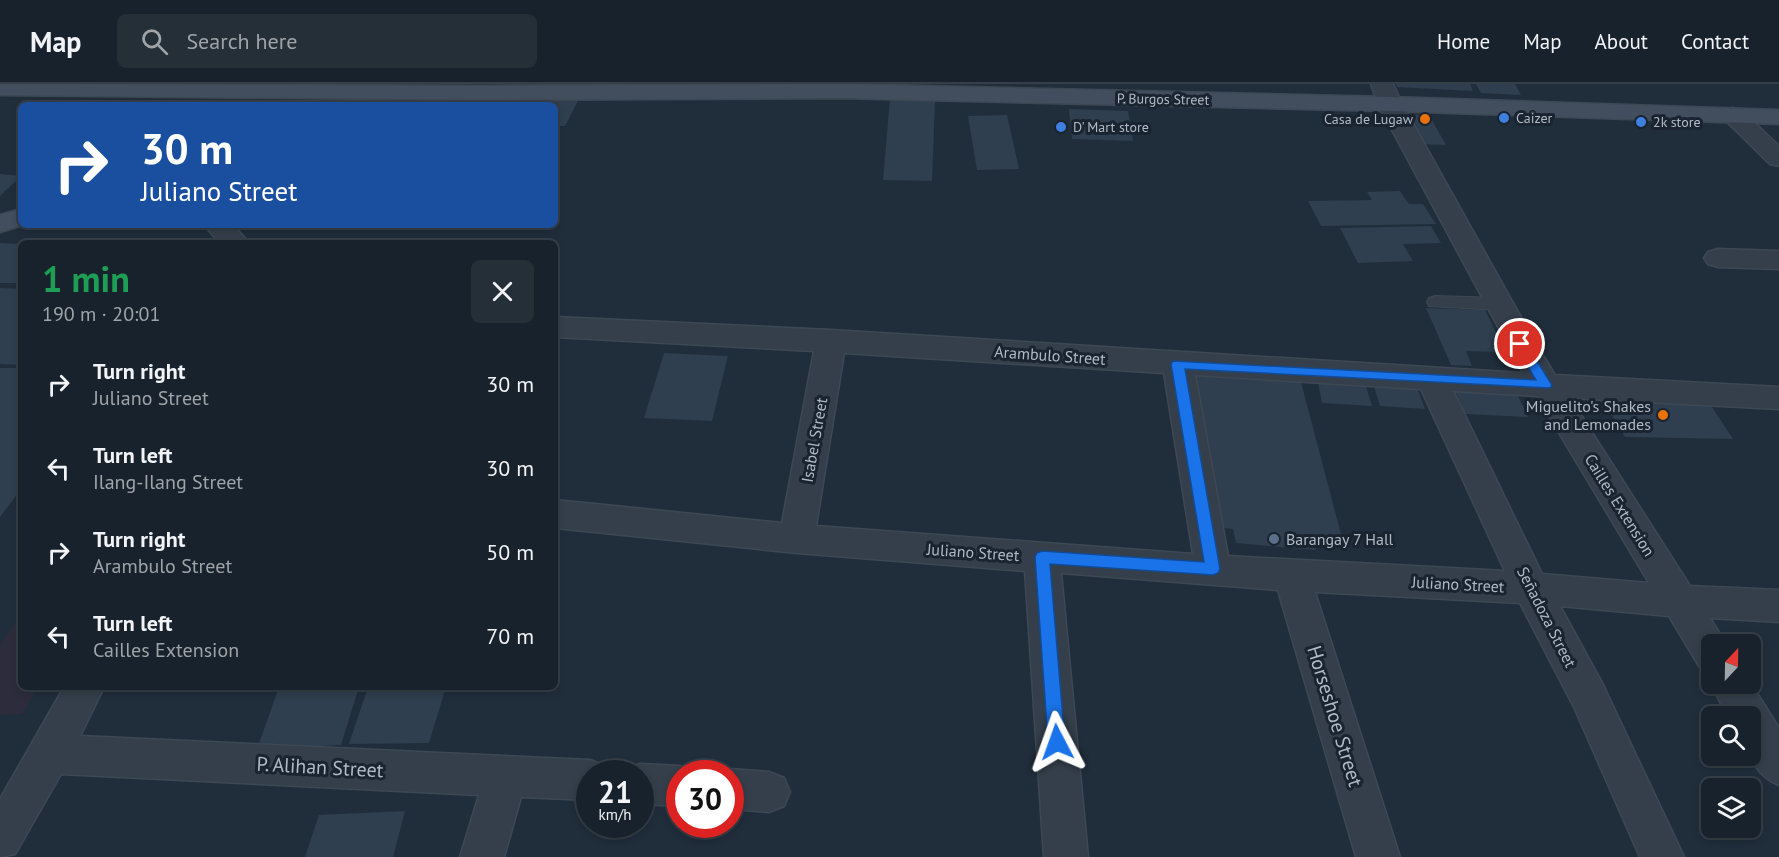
<!DOCTYPE html>
<html lang="en">
<head>
<meta charset="utf-8">
<style>
  :root { --surface:#18222c; --page:#252f38; --text:#f1f3f6; --muted:#9fa4a9; --line:#363f48 }
  body { margin:0; font-family:"PT Sans",sans-serif; background:var(--page); color:var(--text); height:100vh; display:flex; flex-direction:column; font-size:22px; white-space:nowrap }
  * { box-sizing:border-box; margin:0 }
  p { font-size:20px; color:var(--muted) }
  .icon { flex:none; width:33px; height:33px; fill:none; stroke:currentColor; stroke-width:2; stroke-linecap:round; stroke-linejoin:round }
  .map { position:relative; flex:1; overflow:hidden }
  .side { position:absolute; left:18px; top:156px; width:540px; height:450px; display:flex; flex-direction:column; background:var(--surface); border-radius:9px; box-shadow:0 3px 9px #0003,0 0 0 2px var(--line) }
  .side>* { flex:none }
  .hud { position:absolute; left:18px; top:18px; width:540px; height:126px; border-radius:9px; box-shadow:0 3px 9px #0003,0 0 0 2px var(--line); background:#1a4fa0; color:#fff; overflow:hidden }
  .needle { width:39px; rotate:22deg }
  .controls { position:absolute; left:1701px; top:550px; display:grid; gap:12px }
  .controls a { display:grid; place-items:center; width:60px; height:60px; border-radius:9px; background:var(--surface); box-shadow:0 3px 9px #0003,0 0 0 2px var(--line); font-size:30px }
  .speed { position:absolute; left:576px; top:676px; display:flex; gap:12px; font-size:30px; font-weight:700; text-align:center }
  .speed>* { display:grid; place-content:center; width:78px; height:78px; border-radius:50%; background:var(--surface); box-shadow:0 3px 9px #0003,0 0 0 2px var(--line); line-height:1 }
  .speed small { font-size:15px; font-weight:400 }
  .speed .limit { border:9px solid #d22; background:#fff; color:#111 }
  .pin { position:absolute; display:grid; place-items:center; width:51px; height:51px; color:#fff; margin:-26px; border:3px solid #fff; border-radius:50%; box-shadow:0 2px 6px #0007 }
  .me { position:absolute; width:66px; margin:-33px; rotate:356deg; stroke-linejoin:round; filter:drop-shadow(0 0 4px #0008) }
  .turn { display:flex; align-items:center; gap:21px; height:126px; padding:0 24px; font-size:27px }
  .turn .icon { width:78px; height:78px; stroke-width:2.5 }
  .turn b { display:block; font-size:42px; line-height:51px }
  .round { display:grid; place-items:center; flex:none; width:63px; height:63px; border-radius:9px; background:var(--page) }
  .summary { display:flex; align-items:center; justify-content:space-between; height:102px; padding:0 24px }
  h1 { font-size:36px; font-weight:700; line-height:45px; color:#1e9e55 }
  ul { padding:0; list-style:none }
  li { display:flex; align-items:center; gap:18px; height:84px; padding:0 24px }
  li div { flex:1 }
  li b { display:block; font-size:22px }
  li em { font-style:normal }
  header { display:flex; align-items:center; gap:36px; box-sizing:border-box; height:84px; padding:0 30px; background:var(--surface); border-bottom:2px solid var(--line) }
  header strong { font-size:28px }
  nav { display:flex; gap:33px; margin-inline-start:auto; font-size:21px }
  .search { width:420px; height:54px; background:var(--page); display:flex; align-items:center; gap:15px; box-sizing:border-box; padding:0 21px; border-radius:9px; color:var(--muted); font-size:22px }
  .map>svg:first-child { display:block }
  .medical { fill:#2d2c3c }
  .building { fill:#2f3f4f }
  .lines { fill:none; stroke-linecap:round; stroke-linejoin:round }
  .lane-casing { stroke:#3d4854; stroke-width:2 }
  .street-casing { stroke:#3d4854; stroke-width:3 }
  .secondary-casing { stroke:#3d4854; stroke-width:3 }
  .lane { fill:#343f4b; fill-rule:evenodd }
  .street { fill:#343f4b; fill-rule:evenodd }
  .secondary { fill:#424e5e; fill-rule:evenodd }
  .route { fill:#1a73e8; stroke:#114b97; stroke-width:1.5 }
  .shop-dot { fill:#3f7fe0; stroke:#1a2430; stroke-width:2 }
  .food-dot { fill:#e8710a; stroke:#1a2430; stroke-width:2 }
  .service-dot { fill:#5c6f8a; stroke:#1a2430; stroke-width:2 }
  .labels { text-anchor:middle; stroke-width:6; stroke-linejoin:round; paint-order:stroke }
  .far-street-label { font-size:14px; fill:#afbac7; stroke:#1a2430 }
  .far-poi-label { font-size:14px; fill:#afbac7; stroke:#1a2430; text-anchor:start }
  .street-label { font-size:16px; fill:#afbac7; stroke:#1a2430 }
  .poi-label { font-size:16px; fill:#afbac7; stroke:#1a2430; text-anchor:end }
  .near-street-label { font-size:20px; fill:#afbac7; stroke:#1a2430 }
</style>
</head>
<body>
<header>
<strong>Map</strong>
<div class="search"><svg class="icon" aria-label="search" viewBox="0 0 24 24"><circle cx="10" cy="10" r="6"/><path d="M15 15l6 6"/></svg>Search here</div>
<nav><a>Home</a><a>Map</a><a>About</a><a>Contact</a></nav>
</header>
<div class="map">
<svg width="1779" height="773" viewBox="0 0 1779 773">
  <rect width="100%" height="100%" fill="#202d3b"/>
  <path class="medical" d="M21,530v73h17l-16,27 -22,1v-70z"/>
  <g class="building">
    <path d="M1396,0h74l3,7 -76,-4z"/>
    <path d="M1476,0h39l6,11 -40,-2z"/>
    <path d="M437,10l69,1 -5,10h-71z"/>
    <path d="M890,15l45,1 -3,81 -49,-1z"/>
    <path d="M537,16l41,1 -13,25h-10v-21h-21z"/>
    <path d="M1069,25l59,2 5,30 -61,-2z"/>
    <path d="M1399,30l30,1 17,30 -30,-1z"/>
    <path d="M1007,31l12,54 -42,1 -9,-54z"/>
    <path d="M0,90l21,2 -21,20z"/>
    <path d="M1400,107l9,13h14l13,20 -115,2 -13,-25 64,-1 -5,-8z"/>
    <path d="M1431,142l10,17 -38,1 10,17 -55,2 -18,-35z"/>
    <path d="M0,159l21,1v39h-21z"/>
    <path d="M0,204l21,1v76l-21,-1z"/>
    <path d="M1426,224l59,2 18,37 -7,-1 3,6 -33,-1 6,15 -21,-1z"/>
    <path d="M664,269l64,3 -16,65 -68,-3z"/>
    <path d="M0,284h21v121l-21,28z"/>
    <path d="M1192,292l109,6 41,156 -29,-3 3,15 -80,-7 -3,-14 -19,-2z"/>
    <path d="M1318,298l48,4 6,20 -50,-3z"/>
    <path d="M1373,299l43,2 9,24 -45,-3z"/>
    <path d="M1455,306l61,2 12,25 -63,-3z"/>
    <path d="M1604,318l106,2 23,35 -108,-2z"/>
    <path d="M279,603h80l-18,58 -84,4z"/>
    <path d="M368,603h78l-17,56 -80,1z"/>
    <path d="M405,727l-12,46h-88l14,-42z"/>
  </g>
  <g class="lines">
    <defs>
      <path id="lane" d="M1435,212l64,2 6,2 2,4 -2,4 -6,2 -70,-4 -2,-4 2,-4z"/>
      <g id="street">
        <path d="M1371,0h22l9,20 131,235 22,36 224,12v22l-209,-11 120,188 89,4v32l-69,-4 17,27h-15v26l-13,-5 -30,-50 -109,-10 42,77 82,174h-44l-66,-150 -54,-104 -205,-11 85,265h-44l-78,-267 -217,-17 27,284h-44l-19,-286 -228,-18 -242,-25v-28l227,23 32,-172 -259,-14v-20l276,13 692,43 -145,-269zM844,269l320,20 29,181 -377,-28zM1195,291l226,14 84,182 -277,-15zM1453,307l84,5 112,187 -107,-9z"/>
        <path d="M1733,24l8,2 38,36v20l-9,-2 -45,-44 -4,-5 4,-5z"/>
        <path d="M204,141h29l16,18h-29z"/>
        <path d="M1718,165l61,2v18l-61,-2 -10,-3 -4,-6 4,-6z"/>
        <path d="M1712,598v2l38,-2 29,46v57c-32,-13 -29,-38 -29,-68h-22l-17,-33z"/>
        <path d="M64,603h40l-24,49 510,24 15,6 3,8h-18v26l-69,-3 -17,60h-44l19,-62 -418,-21 -46,80 -15,3v-58z"/>
        <path d="M640,680l40,2 15,6 1,2h-16v32l-40,-2v-30h-16l1,-4z"/>
        <path d="M730,685l39,3 15,6 6,14 -6,14 -15,6 -39,-3v-35h-13z"/>
      </g>
      <g id="secondary">
        <path d="M0,0l485,2 355,-2 550,13 389,13v14l-389,-13 -550,-13 -355,2 -485,-5z"/>
        <path d="M21,125v16h2l-23,7v-17z"/>
      </g>
    </defs>
    <use href="#lane" class="lane-casing"/>
    <use href="#street" class="street-casing"/>
    <use href="#secondary" class="secondary-casing"/>
    <use href="#lane" class="lane"/>
    <use href="#street" class="street"/>
    <use href="#secondary" class="secondary"/>
  </g>
  <path class="route" d="M1520,255l4,1 26,42 2,3 -2,3 -365,-19 35,200 -2,4 -5,2 -163,-11 15,178 -2,5 -6,3 -6,-3 -3,-5 -13,-185 2,-4 5,-2 162,11 -33,-198 2,-3 363,19 -22,-36z"/>
  <g class="shop-dot">
    <circle cx="1504" cy="34" r="6"/>
    <circle cx="1641" cy="38" r="6"/>
    <circle cx="1061" cy="43" r="6"/>
  </g>
  <g class="food-dot">
    <circle cx="1425" cy="35" r="6"/>
    <circle cx="1663" cy="331" r="6"/>
  </g>
  <circle class="service-dot" cx="1274" cy="455" r="6"/>
  <g class="labels">
    <g class="far-street-label">
      <text transform="translate(1163 15) rotate(1)" y="5">P. Burgos Street</text>
    </g>
    <g class="far-poi-label">
      <text x="1516" y="39">Caizer</text>
      <text x="1413" y="40" text-anchor="end">Casa de Lugaw</text>
      <text x="1653" y="43">2k store</text>
      <text x="1073" y="48">D' Mart store</text>
    </g>
    <g class="street-label">
      <text transform="translate(1050 271) rotate(4)" y="6">Arambulo Street</text>
      <text transform="translate(814 356) rotate(-80)" y="6">Isabel Street</text>
      <text transform="translate(1620 421) rotate(58)" y="6">Cailles Extension</text>
      <text transform="translate(973 468) rotate(4)" y="6">Juliano Street</text>
      <text transform="translate(1458 500) rotate(3)" y="6">Juliano Street</text>
      <text transform="translate(1547 533) rotate(63)" y="6">Señadoza Street</text>
    </g>
    <g class="poi-label">
      <text x="1651" y="328">Miguelito's Shakes<tspan x="1651" dy="18">and Lemonades</tspan></text>
      <text x="1286" y="461" text-anchor="start">Barangay 7 Hall</text>
    </g>
    <g class="near-street-label">
      <text transform="translate(1335 632) rotate(73)" y="7">Horseshoe Street</text>
      <text transform="translate(320 683) rotate(3)" y="7">P. Alihan Street</text>
    </g>
  </g>
</svg>
<div class="controls">
<a><svg class="needle" viewBox="-14 -14 28 28"><path d="M0-13l5 13h-10z" fill="#e53935"/><path d="M0 13l5-13h-10z" fill="#9fa4a9"/></svg></a>
<a><svg class="icon" aria-label="search" viewBox="0 0 24 24"><circle cx="10" cy="10" r="6"/><path d="M15 15l6 6"/></svg></a>
<a><svg class="icon" aria-label="layers" viewBox="0 0 24 24"><path d="M12 4l9 5-9 5-9-5zM3 14l9 5 9-5"/></svg></a>
</div>
<div class="speed"><div>21<small>km/h</small></div><div class="limit">30</div></div>
<div class="pin" style="left:1520px;top:260px;background:#d93025"><svg class="icon" aria-label="arrive" viewBox="0 0 24 24"><path d="M6 21V4h12l-3 4 3 4H6"/></svg></div>
<svg class="me" style="left:1057px;top:658px" viewBox="-20 -20 40 40"><path d="M0-17L14 15 0 8-14 15z" fill="#1a73e8" stroke="#fff" stroke-width="4"/></svg>
<div class="hud">
<div class="turn"><svg class="icon" aria-label="right" viewBox="0 0 24 24"><path d="M7 20v-9h11M14 6l5 5-5 5"/></svg><div><b>30 m</b>Juliano Street</div></div>
</div>
<section class="side">
<div class="summary"><div><h1>1 min</h1><p>190 m · 20:01</p></div><a class="round"><svg class="icon" aria-label="close" viewBox="0 0 24 24"><path d="M6 6l12 12M18 6L6 18"/></svg></a></div>
<ul>
<li><svg class="icon" aria-label="right" viewBox="0 0 24 24"><path d="M7 20v-9h11M14 6l5 5-5 5"/></svg><div><b>Turn right</b><p>Juliano Street</p></div><em>30 m</em></li>
<li><svg class="icon" aria-label="left" viewBox="0 0 24 24"><path d="M17 20v-9H6M10 6l-5 5 5 5"/></svg><div><b>Turn left</b><p>Ilang-Ilang Street</p></div><em>30 m</em></li>
<li><svg class="icon" aria-label="right" viewBox="0 0 24 24"><path d="M7 20v-9h11M14 6l5 5-5 5"/></svg><div><b>Turn right</b><p>Arambulo Street</p></div><em>50 m</em></li>
<li><svg class="icon" aria-label="left" viewBox="0 0 24 24"><path d="M17 20v-9H6M10 6l-5 5 5 5"/></svg><div><b>Turn left</b><p>Cailles Extension</p></div><em>70 m</em></li>
</ul>
</section>
</div>
</body>
</html>
